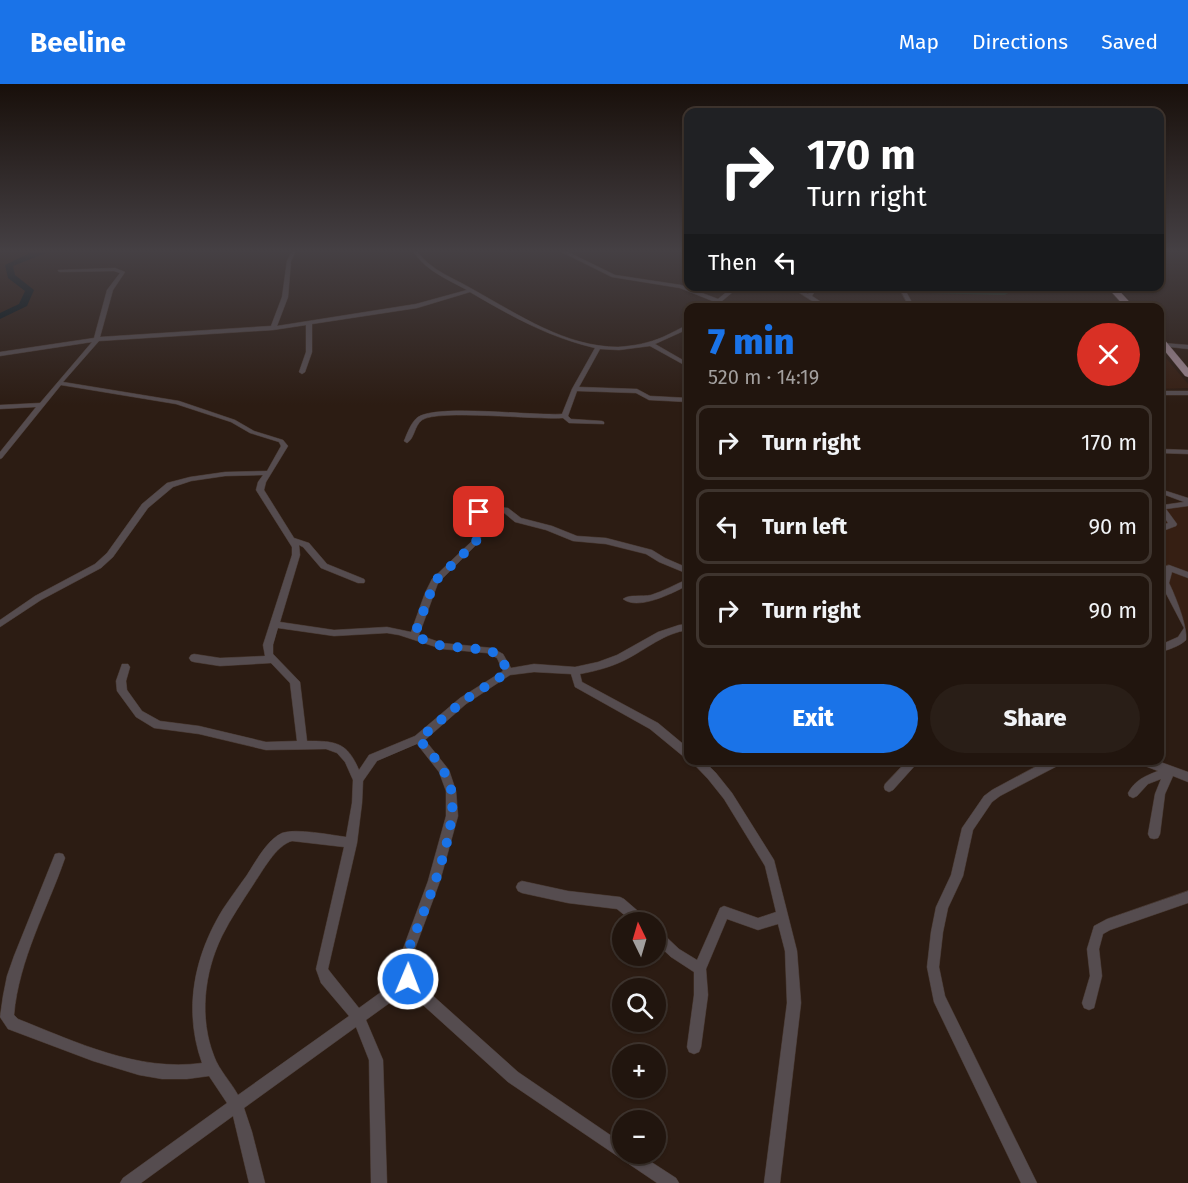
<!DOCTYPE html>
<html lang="en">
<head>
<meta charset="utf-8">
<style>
  :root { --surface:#21150e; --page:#291e17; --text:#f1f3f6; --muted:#a29f9e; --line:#3e342e; --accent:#1a73e8 }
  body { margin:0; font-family:"Fira Sans",sans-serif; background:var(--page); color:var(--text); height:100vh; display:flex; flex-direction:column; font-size:22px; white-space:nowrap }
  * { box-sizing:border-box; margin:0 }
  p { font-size:20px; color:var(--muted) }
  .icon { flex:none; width:33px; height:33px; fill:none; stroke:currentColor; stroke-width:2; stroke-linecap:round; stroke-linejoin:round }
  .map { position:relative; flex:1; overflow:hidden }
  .details { position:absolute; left:684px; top:219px; width:480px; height:462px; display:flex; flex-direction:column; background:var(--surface); border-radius:12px; box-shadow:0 2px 4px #0004,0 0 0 2px var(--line) }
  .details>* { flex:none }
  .guide { position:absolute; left:684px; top:24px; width:480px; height:183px; border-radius:12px; box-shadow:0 2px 4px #0004,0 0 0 2px var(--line); background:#202124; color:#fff; overflow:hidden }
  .needle { width:39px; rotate:355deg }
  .tools { position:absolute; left:612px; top:828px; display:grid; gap:12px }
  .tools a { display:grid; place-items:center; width:54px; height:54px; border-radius:50%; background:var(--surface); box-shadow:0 2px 4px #0004,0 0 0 2px var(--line); font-size:30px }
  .pin { position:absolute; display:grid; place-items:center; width:51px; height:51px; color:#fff; margin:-26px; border-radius:12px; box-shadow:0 3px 9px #0006 }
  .me { position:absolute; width:66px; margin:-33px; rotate:1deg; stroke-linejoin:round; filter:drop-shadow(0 0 4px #0008) }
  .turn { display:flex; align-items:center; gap:21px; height:126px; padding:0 24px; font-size:27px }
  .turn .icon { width:78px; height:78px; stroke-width:2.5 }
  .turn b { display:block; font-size:42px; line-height:51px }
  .then { display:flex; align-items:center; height:57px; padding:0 24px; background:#0003; gap:12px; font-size:22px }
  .round { display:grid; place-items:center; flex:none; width:63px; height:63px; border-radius:32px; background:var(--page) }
  .headline { display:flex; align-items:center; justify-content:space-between; height:102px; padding:0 24px }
  h1 { font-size:36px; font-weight:800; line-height:45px; color:var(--accent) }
  .action { display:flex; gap:12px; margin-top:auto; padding:12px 24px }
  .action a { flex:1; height:69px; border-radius:36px; background:var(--accent); color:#fff; font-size:24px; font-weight:800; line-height:69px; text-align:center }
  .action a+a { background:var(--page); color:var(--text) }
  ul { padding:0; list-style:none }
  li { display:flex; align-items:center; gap:18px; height:75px; margin:0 12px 9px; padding:0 12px; border:3px solid var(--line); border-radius:12px }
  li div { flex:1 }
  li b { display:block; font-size:22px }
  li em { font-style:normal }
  header { display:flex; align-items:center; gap:36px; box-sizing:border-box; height:84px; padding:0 30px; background:var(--accent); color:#fff }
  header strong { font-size:28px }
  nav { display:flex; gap:33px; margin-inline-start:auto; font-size:21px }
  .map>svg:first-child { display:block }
  .built { fill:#361f13 }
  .green { fill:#213626 }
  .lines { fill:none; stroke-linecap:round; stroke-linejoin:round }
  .river { fill:#00131a; fill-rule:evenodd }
  .minor-casing { stroke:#47372f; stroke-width:1 }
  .highway-casing { stroke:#47372f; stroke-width:1 }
  .minor { fill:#554c4f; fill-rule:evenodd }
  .highway { fill:#9e8791; fill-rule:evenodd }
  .route { stroke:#1a73e8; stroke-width:10; stroke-dasharray:0 18 }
</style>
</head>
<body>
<header>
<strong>Beeline</strong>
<nav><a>Map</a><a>Directions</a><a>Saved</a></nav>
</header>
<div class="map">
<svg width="1188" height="1099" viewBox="0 0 1188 1099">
  <rect width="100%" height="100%" fill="#2c1c13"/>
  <g class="built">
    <path d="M1160,267l28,33v4l-28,1z"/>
    <path d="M1188,420v128l-28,-48v-77z"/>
  </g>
  <path class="green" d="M919,203h85l5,6 -5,2 -81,-2z"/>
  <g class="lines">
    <path class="river" d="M34,167h17l-38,15 2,9 19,15 -7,16 -27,13v-6l19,-9 6,-13 -17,-13 -3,-13z"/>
    <defs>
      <g id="minor">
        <path d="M292,167h4l-5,10 -3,36 -11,29 139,-22 51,-14c-20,-11 -41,-19 -54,-39h4c14,20 37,27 57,39 45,25 92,57 144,57 16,-1 31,-4 45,-10 9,-4 17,-9 25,-12v4l-33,15 33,19v4l-38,-21 -31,4 -19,-1 -21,38 58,2 13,7 38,2v4l-39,-2 -13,-7 -59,-2 -9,25 3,3 31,2 2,1v2l-35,-1 -6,-5c-27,2 -125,-9 -141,2 -8,6 -7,18 -15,23l-3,-2c3,-7 7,-19 14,-24 20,-13 114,-1 144,-3l10,-25 23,-41c-47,-11 -84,-32 -125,-56l-53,16 -105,16v28l-7,20 -3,2 -3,-2 7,-20v-27l-33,5 -174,11 -36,41 116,19 56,19 19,11 29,9 5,6 -22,36 -2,8 30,48 15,5 18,21 37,15 1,2 -1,2h-6l-37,-15 -18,-21 -4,-2 1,10 -20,67 54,8 53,-3 24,5 14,-39 7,-14 40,-38 1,-3 -3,-9 5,-17 12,-6 21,2 13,10 31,8 25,10 29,2 46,12 13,8 23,10v6l-29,-12 -13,-8 -40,-10 -33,-3 -27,-11 -31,-8 -12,-10 -15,-1 -6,2 -4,16 3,9 -2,4 -41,41 -19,52 23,8 50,5 11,6 8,14 23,-4 41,3 23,-5 19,-7 41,-23 21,-7 9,-1v6c-24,3 -41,19 -63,30 -14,7 -29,11 -45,14l2,8 76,41 30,25v10l-4,-1 -34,-28 -75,-42 -4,-13 -37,-2 -24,3 -44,29 -41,36 24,30 7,21 2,25 -18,65 -28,76 2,26 7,2 97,87 104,71v11h17l37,24 3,5h-22l-149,-101 -95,-86 -11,-2 -36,26 17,40 4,123h-16l-2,-123 -13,-33 -112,81 8,24 13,51h-16l-16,-67 -92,67h-21l3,-5 104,-75 -18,-27 -22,3h-25l-23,-4 -46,-14 -85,-32 -8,-12 3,-21 4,-20 7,-20 41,-102 4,-1 4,1 2,4c-18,52 -46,101 -51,157l4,4c58,23 120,53 184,44 -19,-53 -8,-107 21,-154 8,-12 16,-23 24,-34 9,-14 20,-35 35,-42 14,-5 49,2 64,4l6,-34 1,-23 -8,-18 -8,-9 -11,-4 -60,1 -67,-16 -45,-6 -18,-11 -19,-26 -1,-10 6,-17h6l2,3 -4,14 1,9 15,21 18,10 39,5 67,16 31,-1 -7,-58 -19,-20 -51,3 -26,-4 -3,-1 -2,-3 2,-3 3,-1 26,4 45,-2 -2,-11 29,-90v-8l-36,-57 2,-8 5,-7 -38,1 -34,5 -18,6 -25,21 -35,49 -12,11 -60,32 -41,27v-7l35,-24 60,-32 12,-11 35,-49 25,-21 23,-6 35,-5 42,-1 14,-25 -2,-4 -29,-9 -19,-11 -55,-18 -115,-19 -59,73 -2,1v-7l36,-45 -36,2v-4l40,-2 52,-61 -92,14v-4l94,-14 13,-48 13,-17 -6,-2 -54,1 -2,-1v-1l57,-2 10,4 -12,18 -13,47 171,-11 11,-29 5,-36zM278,544l56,8 53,-3 12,2 43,14 45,4 10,5 6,13 -43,27 -45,38 -46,19 -10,15c-12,-28 -23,-29 -52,-29l-7,-59 -27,-28v-9zM417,660l22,28 7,19v25l-18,65 -28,76 1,25 -13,5 -29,21 -28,-35 -3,-4 29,-126 5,-40 1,-22 14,-20zM292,757l52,6 -28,122 5,14 28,33 -111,79c-7,-13 -19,-25 -24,-39 -15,-38 -10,-83 8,-120 9,-18 20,-34 31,-51 9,-13 23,-40 39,-44z"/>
        <path d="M560,167h6l49,24 66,10 37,14 16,-13h6l-18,15 16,7h-8l-50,-20 -68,-11z"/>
        <path d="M789,202h7l12,8 5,-8h5l-6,10 18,12h-7z"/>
        <path d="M898,202h5l12,22h-5z"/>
        <path d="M1163,259l25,2v4l-27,-3v-2z"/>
        <rect x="1160" y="307" width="28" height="4"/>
        <path d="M1160,365l28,1v4l-28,-1z"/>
        <path d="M1160,405l28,9v8l-22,3 11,15 -1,2 -16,6v-6l8,-3 -8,-12v-7l3,1 21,-3 -24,-9z"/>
        <path d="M1169,481l19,7v6l-16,-6 -3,11c6,12 19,44 17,57 -6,6 -18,10 -26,12v-7l18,-8 6,-9 -24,-46v-10l3,1 3,-7z"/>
        <path d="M688,495v6c-15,8 -50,26 -65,14 6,-5 19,-2 28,-4 13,-4 25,-11 37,-16z"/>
        <path d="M690,676h13l13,13 16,20 42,67 23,91 4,52 -21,180h-16l23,-180 -2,-52 -7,-27 -20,6 -31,-11 -21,50 2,26 -7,52 -2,5 -5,2 -5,-2 -2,-5 7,-52v-23l-23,-15 -15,-14v-14l4,2 19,18 18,11 23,-52 4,-2 34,12 18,-6 -11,-46 -41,-67 -16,-20z"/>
        <path d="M908,676h12l-27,30 -4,2 -4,-2 -1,-3 1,-3z"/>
        <path d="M1048,676h16l-1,3 -63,33 -8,6 -19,28 -10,46 -15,32 -5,24 -4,35 6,29 92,187h-16l-87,-181 -7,-35 4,-35 5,-25 15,-32 11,-47 22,-32 8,-6z"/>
        <path d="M1136,676h19l33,12v10l-15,-6 -8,18 -5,40 -2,4 -4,1 -4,-1 -2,-4 7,-40 6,-15 -13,5 -11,12 -4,2 -4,-2 -1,-3c7,-13 17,-17 30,-22l-21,-8z"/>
        <path d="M522,797l46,10 52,6 4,2 22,19 2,4h-15l-16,-13 -49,-6 -46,-10 -4,-2 -2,-4 2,-4z"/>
        <path d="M1188,807v12l-78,27 -7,4 -4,15 3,27 -8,32 -5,2 -5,-2 -2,-5 8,-27 -3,-27 7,-23 13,-7z"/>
      </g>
      <g id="highway">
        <path d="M1106,202h9l20,22h-9z"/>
        <path d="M1160,253l3,1 25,30v9l-3,-1 -25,-31z"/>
      </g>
    </defs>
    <use href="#minor" class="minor-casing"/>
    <use href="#highway" class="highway-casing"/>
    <use href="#minor" class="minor"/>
    <use href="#highway" class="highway"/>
  </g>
  <linearGradient id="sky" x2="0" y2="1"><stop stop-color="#180f0a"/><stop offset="0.52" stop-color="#454044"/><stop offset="1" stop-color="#454044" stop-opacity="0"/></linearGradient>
  <rect width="1188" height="321" fill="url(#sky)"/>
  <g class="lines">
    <path class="route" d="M408,895l-3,-12v-10c17,-40 55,-126 46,-168 -5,-20 -19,-34 -32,-50l44,-38 45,-29 -8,-16 -11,-6 -47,-4 -28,-10 21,-55 41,-39 1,-4 -3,-9 5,-17"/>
  </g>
</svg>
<div class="tools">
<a><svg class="needle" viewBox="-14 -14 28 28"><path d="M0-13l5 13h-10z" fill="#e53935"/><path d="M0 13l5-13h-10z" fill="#a29f9e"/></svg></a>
<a><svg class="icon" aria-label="search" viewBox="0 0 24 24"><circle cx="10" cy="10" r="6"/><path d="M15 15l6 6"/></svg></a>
<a>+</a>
<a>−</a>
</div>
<div class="pin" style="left:479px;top:428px;background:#d93025"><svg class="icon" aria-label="arrive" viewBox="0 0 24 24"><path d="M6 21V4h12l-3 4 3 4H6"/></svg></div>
<svg class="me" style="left:408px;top:895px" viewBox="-20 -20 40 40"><circle r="17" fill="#1a73e8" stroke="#fff" stroke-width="3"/><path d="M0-11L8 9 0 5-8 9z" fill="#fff"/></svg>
<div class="guide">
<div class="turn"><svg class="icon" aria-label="right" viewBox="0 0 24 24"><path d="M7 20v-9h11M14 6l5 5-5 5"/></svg><div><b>170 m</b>Turn right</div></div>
<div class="then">Then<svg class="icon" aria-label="left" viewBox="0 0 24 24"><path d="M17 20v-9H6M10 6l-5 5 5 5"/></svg></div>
</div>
<section class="details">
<div class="headline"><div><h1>7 min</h1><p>520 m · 14:19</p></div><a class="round" style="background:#d93025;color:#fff"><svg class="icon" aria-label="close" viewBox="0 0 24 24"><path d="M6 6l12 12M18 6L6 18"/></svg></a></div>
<ul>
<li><svg class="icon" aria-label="right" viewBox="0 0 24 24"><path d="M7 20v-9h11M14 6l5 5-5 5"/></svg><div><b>Turn right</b></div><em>170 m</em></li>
<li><svg class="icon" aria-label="left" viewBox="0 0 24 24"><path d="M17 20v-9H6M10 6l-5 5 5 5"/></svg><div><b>Turn left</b></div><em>90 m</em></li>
<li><svg class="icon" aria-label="right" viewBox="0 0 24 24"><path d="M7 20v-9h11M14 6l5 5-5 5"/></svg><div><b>Turn right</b></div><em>90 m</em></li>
</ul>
<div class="action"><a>Exit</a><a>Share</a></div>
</section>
</div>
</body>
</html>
